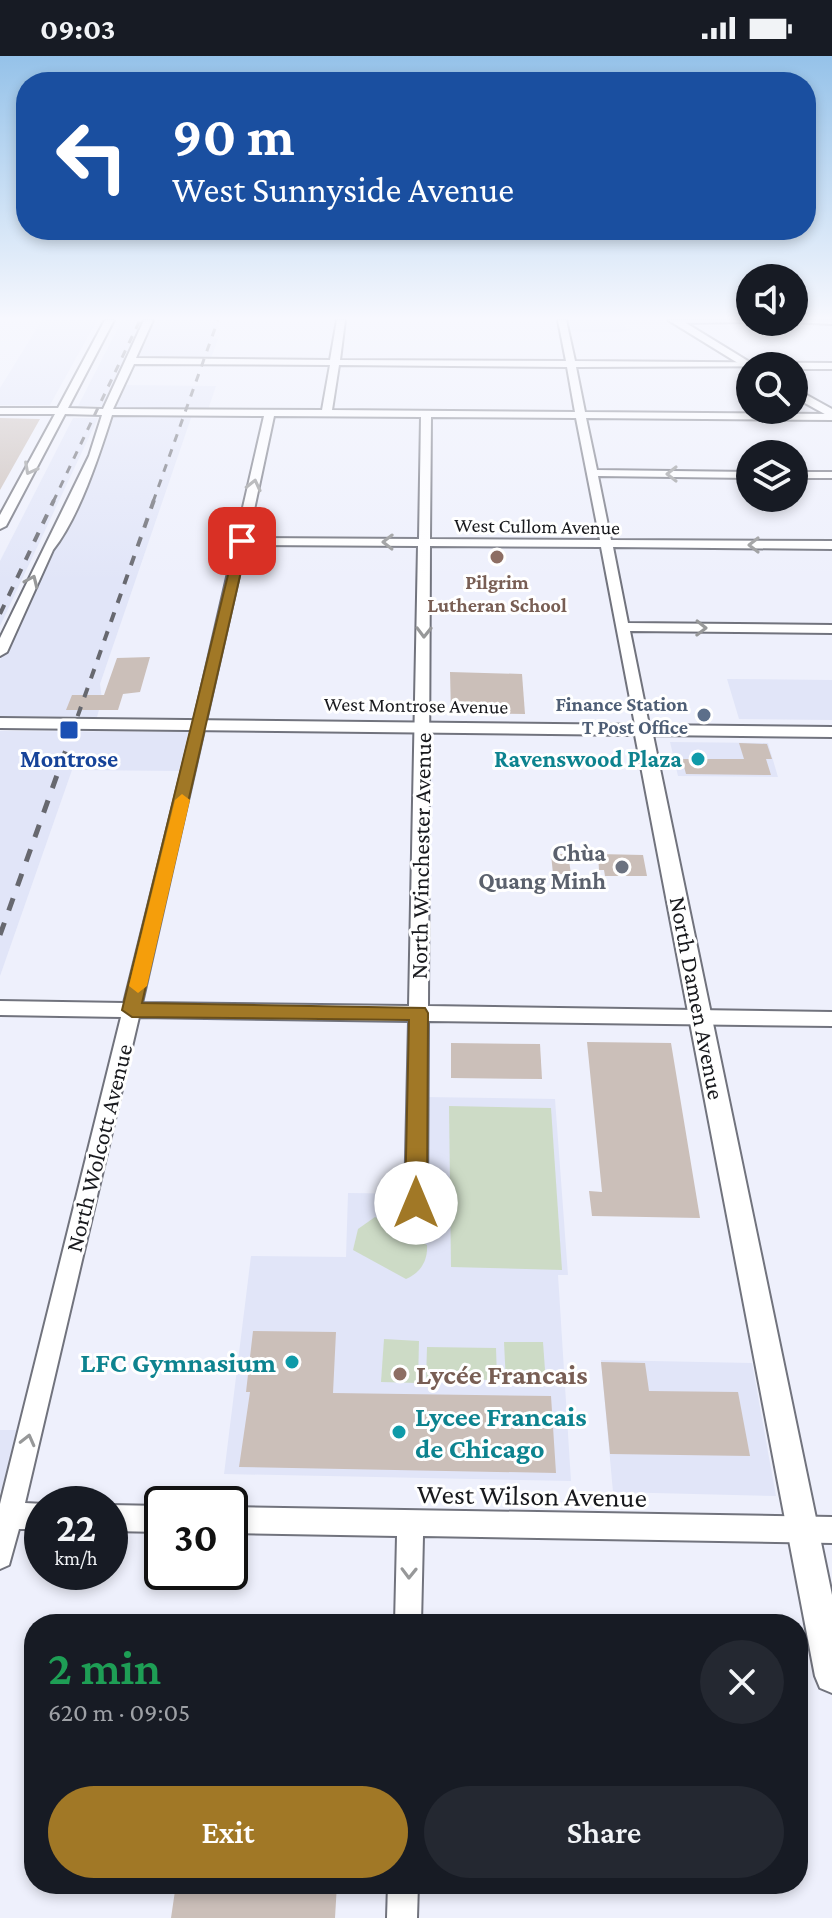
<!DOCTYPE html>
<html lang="en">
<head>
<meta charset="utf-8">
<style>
  :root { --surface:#171b24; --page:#242831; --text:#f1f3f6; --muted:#9ea1a6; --accent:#a17826 }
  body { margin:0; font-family:"Crimson Pro",serif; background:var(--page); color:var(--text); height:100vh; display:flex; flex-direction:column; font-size:30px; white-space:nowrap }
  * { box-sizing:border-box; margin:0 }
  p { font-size:26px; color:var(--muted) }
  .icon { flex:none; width:44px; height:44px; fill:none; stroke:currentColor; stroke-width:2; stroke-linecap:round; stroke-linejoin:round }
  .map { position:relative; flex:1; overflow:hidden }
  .panel { position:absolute; left:24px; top:1558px; width:784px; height:280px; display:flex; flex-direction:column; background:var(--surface); border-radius:32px; box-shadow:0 4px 12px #0003 }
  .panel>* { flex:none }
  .guide { position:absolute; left:16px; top:16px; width:800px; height:168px; border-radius:32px; box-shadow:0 4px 12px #0003; background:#1a4fa0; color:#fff; overflow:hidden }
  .controls { position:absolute; left:736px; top:208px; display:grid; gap:16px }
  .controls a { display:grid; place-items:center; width:72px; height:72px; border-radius:50%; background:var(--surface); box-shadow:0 4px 12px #0003; font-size:40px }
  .speed { position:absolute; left:24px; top:1430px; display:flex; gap:16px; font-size:40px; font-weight:700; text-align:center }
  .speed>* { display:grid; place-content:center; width:104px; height:104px; border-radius:50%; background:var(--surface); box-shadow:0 4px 12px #0003; line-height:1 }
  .speed small { font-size:20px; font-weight:400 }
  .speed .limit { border:4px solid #111; border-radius:12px; background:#fff; color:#111 }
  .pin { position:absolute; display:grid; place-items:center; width:68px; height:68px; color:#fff; margin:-34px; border-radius:16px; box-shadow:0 4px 12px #0006 }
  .me { position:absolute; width:88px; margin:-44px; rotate:0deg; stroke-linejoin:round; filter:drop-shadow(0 0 6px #0008) }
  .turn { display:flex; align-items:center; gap:28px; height:168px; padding:0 24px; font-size:36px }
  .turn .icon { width:104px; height:104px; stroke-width:2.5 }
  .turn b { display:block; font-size:56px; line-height:68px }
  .round { display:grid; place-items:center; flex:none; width:84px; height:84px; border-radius:42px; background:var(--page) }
  .head { display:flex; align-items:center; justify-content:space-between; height:136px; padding:0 24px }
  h1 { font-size:48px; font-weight:600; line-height:60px; color:#1e9e55 }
  .action { display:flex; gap:16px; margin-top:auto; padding:16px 24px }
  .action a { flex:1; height:92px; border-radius:48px; background:var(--accent); color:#fff; font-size:32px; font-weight:600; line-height:92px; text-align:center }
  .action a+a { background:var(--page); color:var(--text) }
  .status { display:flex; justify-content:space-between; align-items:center; height:56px; padding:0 40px; background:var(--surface); direction:ltr }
  .status svg { height:22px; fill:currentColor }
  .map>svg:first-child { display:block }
  .built { fill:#e1e5f8 }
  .green { fill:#cddbc6 }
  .building { fill:#cbbfb9 }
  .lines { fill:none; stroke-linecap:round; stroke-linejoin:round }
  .minor-casing { stroke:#71737d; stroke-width:4 }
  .major-casing { stroke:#71737d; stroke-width:4 }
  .minor { fill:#fff; fill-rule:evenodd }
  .major { fill:#fff; fill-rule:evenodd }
  .rail-far2 { stroke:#67686f; stroke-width:3; stroke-dasharray:8 8; stroke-linecap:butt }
  .rail-far1 { stroke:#67686f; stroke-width:4; stroke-dasharray:10 10; stroke-linecap:butt }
  .rail { stroke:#67686f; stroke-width:5; stroke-dasharray:13 13; stroke-linecap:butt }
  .oneway { stroke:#979899 }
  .route { fill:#a17826; stroke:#694e19; stroke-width:2 }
  .slow { fill:#f59e0b }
  .education-dot { fill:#8d6e63; stroke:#fff; stroke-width:3 }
  .service-dot { fill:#5c6f8a; stroke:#fff; stroke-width:3 }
  .transit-dot { fill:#1a4fb4; stroke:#fff; stroke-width:3 }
  .culture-dot { fill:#0f9aa8; stroke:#fff; stroke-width:3 }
  .worship-dot { fill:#6b7280; stroke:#fff; stroke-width:3 }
  .labels { text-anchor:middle; stroke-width:6; stroke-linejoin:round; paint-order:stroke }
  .far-street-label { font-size:20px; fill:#18191d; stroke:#fff }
  .far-education-label { font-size:20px; font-weight:bold; fill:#785e54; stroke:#fff }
  .far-service-label { font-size:20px; font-weight:bold; fill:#4e5e75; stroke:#fff; text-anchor:end }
  .transit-label { font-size:24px; font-weight:bold; fill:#164399; stroke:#fff }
  .culture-label { font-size:24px; font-weight:bold; fill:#0d838f; stroke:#fff; text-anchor:end }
  .worship-label { font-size:24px; font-weight:bold; fill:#5b616d; stroke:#fff; text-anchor:end }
  .street-label { font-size:24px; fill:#18191d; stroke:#fff }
  .near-culture-label { font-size:28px; font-weight:bold; fill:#0d838f; stroke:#fff; text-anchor:end }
  .near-education-label { font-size:28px; font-weight:bold; fill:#785e54; stroke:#fff; text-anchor:start }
  .near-street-label { font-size:28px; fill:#18191d; stroke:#fff }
</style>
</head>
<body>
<div class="status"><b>09:03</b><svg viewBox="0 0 49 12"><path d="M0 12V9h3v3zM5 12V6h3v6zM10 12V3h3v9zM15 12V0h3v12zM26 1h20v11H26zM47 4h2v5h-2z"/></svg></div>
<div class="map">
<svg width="832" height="1862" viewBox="0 0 832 1862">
  <rect width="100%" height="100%" fill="#eef0fc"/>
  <g class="built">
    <path d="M42,264h55l-47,85h-50v-17z"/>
    <path d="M122,264h23l-41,86h-26z"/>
    <path d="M154,264h66l-7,18 5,1 -8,21 -75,-2z"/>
    <path d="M556,264h111l7,5 -51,-1 7,6 -11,2 -61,-1z"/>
    <path d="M122,329l94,1 -8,24 -94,-1z"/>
    <path d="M192,359l-92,269 2,15 -5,18 -97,-1v-56l111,-243z"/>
    <path d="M73,362h25l-98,208v-65z"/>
    <path d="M727,623l105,1v40l-93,-1z"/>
    <path d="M0,675l189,1 -10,39 -107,-1 -72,206z"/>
    <path d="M670,686l98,1 10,34 -100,-1z"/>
    <path d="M425,1041l130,2 13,176h-10l13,206 -347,-7 27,-218 95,1 2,-64 75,1z"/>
    <path d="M601,1304l151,3 24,133 -163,-4z"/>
    <path d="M0,1374h24l-15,61h-9z"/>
  </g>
  <g class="green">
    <path d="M449,1050l102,2 11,162 -111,-3z"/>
    <path d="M375,1161l52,28c1,16 -7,28 -21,34l-53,-29 5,-21z"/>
    <path d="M384,1283l35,2 -1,42 -37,-1z"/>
    <path d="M504,1286h39l3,42 -40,-1z"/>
    <path d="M427,1291l69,1 1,32 -71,-1z"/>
  </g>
  <g class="building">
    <path d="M0,362l40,1 -40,71z"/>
    <path d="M150,601l-10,35 -17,2 -5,16h-52l6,-15h32l13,-37z"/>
    <path d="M450,616l72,2 3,40 -74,-1z"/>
    <path d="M739,687l28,1 5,15h-6l5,16 -85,-1 -4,-15h62z"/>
    <path d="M551,798h17l3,20h-18z"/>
    <path d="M598,798l45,1 4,21h-42l-1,-6h-5z"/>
    <path d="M587,986l84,1 29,175 -108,-2 -3,-25 13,1z"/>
    <path d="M451,987l89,1 2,35 -91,-1z"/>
    <path d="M253,1275l83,1 -3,61 218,3 5,77 -317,-6 11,-75h-4z"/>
    <path d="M601,1306l44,1 4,28 89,1 12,64 -140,-2z"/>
    <path d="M176,1828l55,1 -1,9h30l1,-10h76l-2,34h-164z"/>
  </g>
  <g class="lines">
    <defs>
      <g id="minor">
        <path d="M105,264h9l-46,88 35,1 41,-89h9l-17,38 194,2 7,-40h8l-5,40 226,1 -8,-41h8l9,41 257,2v6h-38v-3l-218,1 9,45 247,2v6l-246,-2 11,52 153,2v6l-152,-2 13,64 221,1v8l-219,-2 15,76 204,2v8l-202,-2 20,99 -2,3h-10l-2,-3 -35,-183 -171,-1 -2,460 404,6v14l-404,-5 -1,182 -4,7 -7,2 -7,-2 -4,-7 4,-182 -270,-4 -114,486 19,1 -2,25h-23l-10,36 -9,4v-65l121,-487 -121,-2v-14l124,2 69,-278 71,-309 -152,-1c-13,41 -33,102 -59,135l-46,102 -7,4v-18l89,-182 13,-41 -37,-1 -59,112 -6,3v-14l55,-101h-55v-6h58zM134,308l196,1 -8,45 -209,-1zM339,309l228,2 8,45 -243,-2zM274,360l147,1 -2,122 -171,-1zM431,361l145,1 24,122 -170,-1zM246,489l172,1 -9,460 -267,-3z"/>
        <path d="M669,264h81l4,2 -81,1z"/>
        <path d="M794,264h38v4l-42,-2z"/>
        <rect x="794" y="416" width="38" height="6"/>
        <path d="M110,1449l52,1v26l-52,-1z"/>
        <path d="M230,1451l602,10v26l-409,-7 -2,88h-26l2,-88 -167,-3z"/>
        <path d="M388,1828h30l-1,34h-30z"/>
      </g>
      <g id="major">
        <path d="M668,264h13l75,46 -10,2z"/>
        <path d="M794,332l38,21v9l-38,-21z"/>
        <path d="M0,662l832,9v10l-179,-2 179,860v98l-12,-5 -5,-12 -180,-941 -635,-7z"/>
      </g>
    </defs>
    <use href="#minor" class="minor-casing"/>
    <use href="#major" class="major-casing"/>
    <use href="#minor" class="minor"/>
    <use href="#major" class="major"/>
    <g class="rail-far2">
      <path d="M53,446l87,-182"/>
      <path d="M153,446l65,-182"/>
    </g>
    <g class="rail-far1">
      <path d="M0,558l54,-114"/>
      <path d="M71,679l83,-235"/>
    </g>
    <path class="rail" d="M0,879l72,-202"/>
  </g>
  <defs><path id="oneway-chevron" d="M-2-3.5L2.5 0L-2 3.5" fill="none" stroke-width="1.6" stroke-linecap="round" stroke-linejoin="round" transform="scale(2)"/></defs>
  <g class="oneway">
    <use href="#oneway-chevron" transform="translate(30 413) rotate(118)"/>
    <use href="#oneway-chevron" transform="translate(672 418) rotate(-180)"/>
    <use href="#oneway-chevron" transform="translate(254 429) rotate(-77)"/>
    <use href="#oneway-chevron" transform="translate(388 486) rotate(-179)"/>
    <use href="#oneway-chevron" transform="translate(754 489) rotate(-180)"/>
    <use href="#oneway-chevron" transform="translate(32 525) rotate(-66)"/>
    <use href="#oneway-chevron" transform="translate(701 572) rotate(1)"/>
    <use href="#oneway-chevron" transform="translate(424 576) rotate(91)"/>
    <use href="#oneway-chevron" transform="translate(28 1384) rotate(-76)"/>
    <use href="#oneway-chevron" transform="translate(409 1517) rotate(91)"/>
  </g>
  <linearGradient id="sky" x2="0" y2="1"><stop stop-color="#95c2e9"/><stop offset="0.5" stop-color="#f7f8fe"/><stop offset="1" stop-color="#f7f8fe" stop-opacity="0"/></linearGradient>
  <rect width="832" height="525" fill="url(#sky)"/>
  <path class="route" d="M237,482l11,3 -106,462 283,5 3,5 -1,190 -3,7 -8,2 -8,-2 -3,-7 4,-183 -277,-3 -10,-7z"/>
  <path class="slow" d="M182,738l8,6 -43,186 -9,7 -9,-7 46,-186z"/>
  <g class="education-dot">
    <circle cx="497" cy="501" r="8"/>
    <circle cx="400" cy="1318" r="8"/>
  </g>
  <circle class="service-dot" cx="704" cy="659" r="8"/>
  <rect class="transit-dot" x="59" y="664" width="20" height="20" rx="4"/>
  <g class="culture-dot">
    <circle cx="698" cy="703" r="8"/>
    <circle cx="292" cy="1306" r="8"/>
    <circle cx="399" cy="1376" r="8"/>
  </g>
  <circle class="worship-dot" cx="622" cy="811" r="8"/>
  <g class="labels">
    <g class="far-street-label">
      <text transform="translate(537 470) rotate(1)" y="7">West Cullom Avenue</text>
      <text transform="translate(416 649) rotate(1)" y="7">West Montrose Avenue</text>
    </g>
    <g class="far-education-label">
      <text x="497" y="533">Pilgrim<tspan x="497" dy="23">Lutheran School</tspan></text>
    </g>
    <g class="far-service-label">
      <text x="688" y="655">Finance Station<tspan x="688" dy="23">T Post Office</tspan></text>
    </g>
    <g class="transit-label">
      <text x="69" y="711">Montrose</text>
    </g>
    <g class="culture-label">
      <text x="682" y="711">Ravenswood Plaza</text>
    </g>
    <g class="worship-label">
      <text x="606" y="805">Chùa<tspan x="606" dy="28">Quang Minh</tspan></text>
    </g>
    <g class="street-label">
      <text transform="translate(421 800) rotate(-89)" y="8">North Winchester Avenue</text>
      <text transform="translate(697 942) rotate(79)" y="8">North Damen Avenue</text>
      <text transform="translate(99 1092) rotate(-76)" y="8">North Wolcott Avenue</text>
    </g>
    <g class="near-culture-label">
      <text x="276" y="1316">LFC Gymnasium</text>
      <text x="415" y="1370" text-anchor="start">Lycee Francais<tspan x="415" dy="32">de Chicago</tspan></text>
    </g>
    <g class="near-education-label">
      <text x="416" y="1328">Lycée Francais</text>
    </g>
    <g class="near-street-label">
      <text transform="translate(532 1439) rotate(1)" y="10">West Wilson Avenue</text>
    </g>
  </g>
</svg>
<div class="controls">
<a><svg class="icon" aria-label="sound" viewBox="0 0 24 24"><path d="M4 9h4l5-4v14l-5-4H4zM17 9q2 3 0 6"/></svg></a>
<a><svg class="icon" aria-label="search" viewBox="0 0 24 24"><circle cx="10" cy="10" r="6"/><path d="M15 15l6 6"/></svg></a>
<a><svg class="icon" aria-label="layers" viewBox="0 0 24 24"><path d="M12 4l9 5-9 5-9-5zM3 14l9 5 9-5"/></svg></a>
</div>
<div class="speed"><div>22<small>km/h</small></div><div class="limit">30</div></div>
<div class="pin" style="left:242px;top:485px;background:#d93025"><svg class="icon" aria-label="arrive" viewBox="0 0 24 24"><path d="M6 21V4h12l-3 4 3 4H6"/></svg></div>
<svg class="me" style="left:416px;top:1147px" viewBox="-20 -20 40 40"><circle r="19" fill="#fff"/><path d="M0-13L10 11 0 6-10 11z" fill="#a17826"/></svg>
<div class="guide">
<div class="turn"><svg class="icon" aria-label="left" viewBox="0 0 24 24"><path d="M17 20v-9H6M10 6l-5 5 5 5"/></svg><div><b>90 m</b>West Sunnyside Avenue</div></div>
</div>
<section class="panel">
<div class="head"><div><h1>2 min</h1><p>620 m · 09:05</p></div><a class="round"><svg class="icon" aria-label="close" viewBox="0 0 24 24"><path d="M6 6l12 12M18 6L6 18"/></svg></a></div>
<div class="action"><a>Exit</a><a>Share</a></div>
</section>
</div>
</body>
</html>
